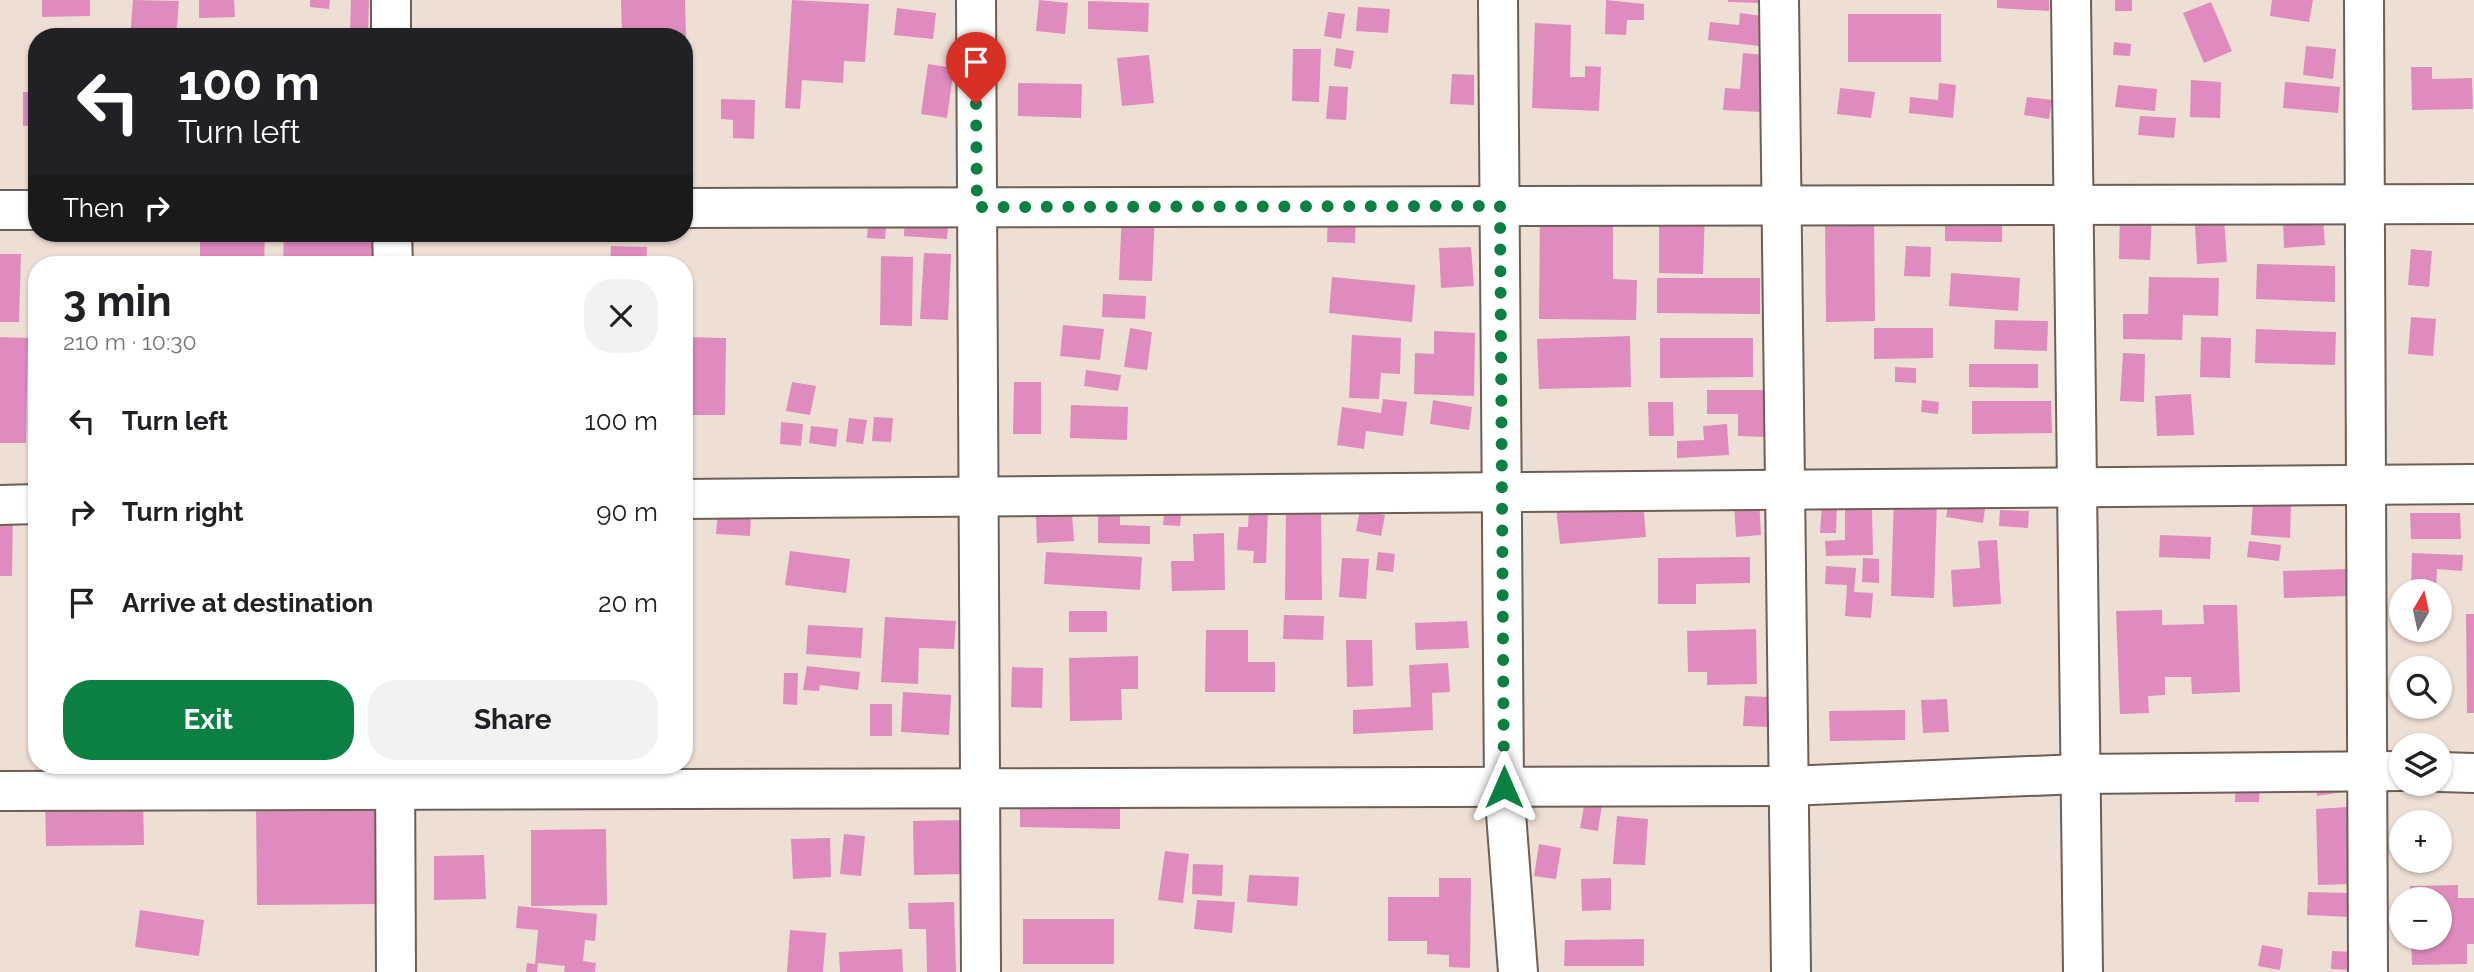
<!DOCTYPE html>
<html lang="en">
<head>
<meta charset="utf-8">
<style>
  :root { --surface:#fff; --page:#f2f2f2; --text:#202124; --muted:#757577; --accent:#0b8043 }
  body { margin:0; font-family:Raleway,sans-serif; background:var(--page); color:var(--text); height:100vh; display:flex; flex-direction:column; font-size:26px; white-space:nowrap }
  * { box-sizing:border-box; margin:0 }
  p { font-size:23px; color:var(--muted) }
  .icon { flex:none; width:38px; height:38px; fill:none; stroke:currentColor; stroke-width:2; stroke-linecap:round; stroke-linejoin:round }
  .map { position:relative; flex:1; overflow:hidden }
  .panel { position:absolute; left:28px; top:256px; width:665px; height:518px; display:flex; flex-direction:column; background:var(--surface); border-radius:28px; box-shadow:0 2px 5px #0004 }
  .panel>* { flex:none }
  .guide { position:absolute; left:28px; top:28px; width:665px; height:214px; border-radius:28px; box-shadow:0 2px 5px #0004; background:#202124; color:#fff; overflow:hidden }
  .needle { width:46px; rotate:9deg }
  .fabs { position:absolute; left:2389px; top:579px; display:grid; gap:14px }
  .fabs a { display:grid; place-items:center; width:63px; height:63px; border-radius:50%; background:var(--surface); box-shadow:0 2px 5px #0004; font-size:35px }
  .pin { position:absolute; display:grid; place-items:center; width:60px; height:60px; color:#fff; margin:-72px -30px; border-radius:50% 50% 50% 0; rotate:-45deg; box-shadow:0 0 7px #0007 }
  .pin .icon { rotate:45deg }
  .me { position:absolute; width:77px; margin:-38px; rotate:0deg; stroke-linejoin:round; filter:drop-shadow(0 0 5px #0008) }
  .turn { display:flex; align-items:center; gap:24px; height:147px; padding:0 35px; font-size:32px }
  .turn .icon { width:91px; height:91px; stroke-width:2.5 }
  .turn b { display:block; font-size:49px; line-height:60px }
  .then { display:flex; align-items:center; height:66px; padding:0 35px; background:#0003; gap:14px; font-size:26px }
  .round { display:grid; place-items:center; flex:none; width:74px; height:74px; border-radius:28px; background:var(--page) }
  .headline { display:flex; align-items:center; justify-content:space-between; height:119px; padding:0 35px }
  h1 { font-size:42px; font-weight:700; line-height:52px }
  .button { display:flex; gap:14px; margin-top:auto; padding:14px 35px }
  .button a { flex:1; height:80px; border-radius:28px; background:var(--accent); color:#fff; font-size:28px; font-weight:700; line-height:80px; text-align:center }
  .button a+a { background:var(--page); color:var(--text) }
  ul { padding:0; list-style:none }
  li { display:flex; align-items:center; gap:21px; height:91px; padding:0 35px }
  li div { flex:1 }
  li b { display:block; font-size:26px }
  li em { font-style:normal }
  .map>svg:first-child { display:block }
  .building { fill:#df8bbe }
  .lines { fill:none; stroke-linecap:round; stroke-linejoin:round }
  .street-casing { stroke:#6c5f56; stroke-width:42 }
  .street { stroke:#fff; stroke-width:38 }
  .route { stroke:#0b8043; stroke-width:12; stroke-dasharray:0 21.6 }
</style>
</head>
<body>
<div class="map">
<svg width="2474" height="972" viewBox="0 0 2474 972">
  <rect width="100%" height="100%" fill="#eedfd5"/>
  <g class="building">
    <path d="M42,0h48v16l-48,1z"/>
    <path d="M133,0l46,1 -3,36h-46z"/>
    <path d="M199,0h35l1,17 -36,1z"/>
    <path d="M310,0h20l-1,9 -19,-2z"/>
    <path d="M351,0h18l-1,34 -18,-1z"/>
    <path d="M621,0h64l1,37h-64z"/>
    <path d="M792,0l77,4 -4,58 -21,-1 -1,22 -41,-3 -2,29 -15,-1z"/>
    <path d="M1039,0l29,3 -3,31 -29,-3z"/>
    <path d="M1606,0l38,4v16h-17l-1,15 -21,-1z"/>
    <path d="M1728,0h30v3l-30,-1z"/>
    <path d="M1997,0h52v11l-52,-3z"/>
    <rect x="2115" y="0" width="17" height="11"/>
    <path d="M2272,0h41l-4,22 -39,-6z"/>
    <path d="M1088,1l61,2 -1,29 -60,-3z"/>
    <path d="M2211,2l21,49 -28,12 -21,-50z"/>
    <path d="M1358,7l32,2 -2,24 -32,-2z"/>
    <path d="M897,8l39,5 -3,26 -39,-4z"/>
    <path d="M1328,12l17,2 -4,25 -17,-3z"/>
    <path d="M1740,13l22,3 -3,30 -51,-6 2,-18 29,3z"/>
    <rect x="1848" y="14" width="93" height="48"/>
    <path d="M1535,23l36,2 -1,52h15v-11l16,1 -2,44 -67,-3z"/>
    <path d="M2114,42l17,2 -1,12 -17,-1z"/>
    <path d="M2306,46l30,3 -3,30 -30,-4z"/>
    <path d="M1336,48l18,3 -3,18 -17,-3z"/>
    <path d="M1293,49h28l-2,53 -27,-1z"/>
    <path d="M1743,53l21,2 -4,57 -37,-2 2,-22 15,1z"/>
    <path d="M1149,55l5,48 -32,3 -5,-48z"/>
    <path d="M928,64l26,4 -7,50 -26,-4z"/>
    <path d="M2411,67h21v12l40,-1 1,31 -61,1z"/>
    <path d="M1452,74l22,1v30l-24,-1z"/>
    <path d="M2191,80l30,2 -1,36 -30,-1z"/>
    <path d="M2285,82l55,5 -2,26 -55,-5z"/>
    <path d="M1018,83l64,1 -1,34 -63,-2z"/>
    <path d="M1939,83l17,2 -3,33 -44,-5 1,-16 28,3z"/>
    <path d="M2118,85l39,4 -2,22 -40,-4z"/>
    <path d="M1329,86l19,1 -2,33 -20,-1z"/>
    <path d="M1840,88l35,4 -4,26 -34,-4z"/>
    <path d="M23,92h14v33l-14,1z"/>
    <path d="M2027,97l25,3 -3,19 -25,-4z"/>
    <path d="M721,99l34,1 -1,39 -21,-1v-18l-12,-1z"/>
    <path d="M2140,116l36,2 -2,20 -36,-3z"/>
    <path d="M2223,204l4,58 -30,2 -3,-58z"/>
    <path d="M1659,208l46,1 -2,65 -44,-1z"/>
    <path d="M1945,209l57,1v32l-57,-1z"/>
    <path d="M1540,210l73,1v68l24,1 -1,40 -97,-1z"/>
    <path d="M905,211l44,2 -2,26 -43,-3z"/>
    <path d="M1122,211l33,2 -3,68 -33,-1z"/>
    <path d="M1328,211l28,1 -1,31 -28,-1z"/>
    <path d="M2120,212l32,1 -2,47 -31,-1z"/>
    <path d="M869,213l18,2 -2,24 -18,-1z"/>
    <path d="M1825,217h49l1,104 -49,1z"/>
    <path d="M2323,219l2,26 -41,3 -1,-26z"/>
    <path d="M200,233h65l-1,31h-64z"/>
    <path d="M284,233h91l-1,31h-91z"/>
    <path d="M611,246l36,1 -1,17h-36z"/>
    <path d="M1906,246l25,1 -1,30 -26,-1z"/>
    <path d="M1471,247l3,39 -33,2 -2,-40z"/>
    <path d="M2411,249l21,2 -3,36 -21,-2z"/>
    <path d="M924,253l27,1 -3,66 -28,-1z"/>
    <path d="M0,254h21l-2,68h-19z"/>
    <path d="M881,256l32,1 -1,69 -32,-1z"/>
    <path d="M2257,264l78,2v36l-79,-3z"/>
    <path d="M1951,273l69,5 -2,33 -69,-5z"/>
    <path d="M1332,277l83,8 -3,37 -83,-9z"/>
    <path d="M2149,277l70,1 -1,38 -35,-1 -1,25 -59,-1v-25h25z"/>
    <path d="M1657,278h103v36l-103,-1z"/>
    <path d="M1103,294l43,2 -1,23 -43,-2z"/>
    <path d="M2411,317l25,2 -3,37 -25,-2z"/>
    <path d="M1995,320l53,1 -1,30 -53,-2z"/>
    <path d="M1063,325l41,4 -4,31 -40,-4z"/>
    <path d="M1130,328l22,4 -5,38 -23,-3z"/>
    <path d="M1874,328h59v30l-59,1z"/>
    <path d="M2256,329l80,3 -1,33 -80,-2z"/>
    <path d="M1434,331l41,2 -1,63 -60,-2 1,-41 19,1z"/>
    <path d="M1352,335l49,3 -1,36 -19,-1 -2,26 -30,-1z"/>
    <path d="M1630,336l1,51 -92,2 -2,-50z"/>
    <path d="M0,337l28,1 -2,105h-26z"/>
    <path d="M684,337l42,1 -1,77h-41z"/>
    <path d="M2201,337l30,1 -1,40 -30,-1z"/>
    <path d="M1660,338h93v39l-93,1z"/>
    <path d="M2123,353l22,1 -1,48 -24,-1z"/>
    <path d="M1969,364h69v24l-69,-1z"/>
    <path d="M1895,367l21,1v15l-21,-1z"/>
    <path d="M1086,370l35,5 -3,16 -34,-5z"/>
    <path d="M792,382l24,4 -6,29 -24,-4z"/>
    <path d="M1014,382h27v52h-28z"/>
    <path d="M1707,390h57v47l-26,-1v-22h-31z"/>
    <path d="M2191,394l3,41 -37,1 -2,-40z"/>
    <path d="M1383,399l24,3 -4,34 -37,-5 -2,18 -27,-4 5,-38 39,6z"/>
    <path d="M1433,400l39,7 -3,23 -39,-6z"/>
    <path d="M1922,400l17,2 -1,12 -17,-2z"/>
    <path d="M1972,401h79l1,32 -80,1z"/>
    <path d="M1648,402h25l1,34h-25z"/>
    <path d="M1071,405l57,2 -1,33 -57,-2z"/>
    <path d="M874,417l19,1 -2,24 -19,-1z"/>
    <path d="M849,418l18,2 -4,24 -17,-2z"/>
    <path d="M781,422l22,2 -2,22 -21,-2z"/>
    <path d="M1727,424l2,31 -52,3v-17l27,-1 -1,-14z"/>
    <path d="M811,426l27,3 -2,18 -27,-4z"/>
    <path d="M1950,496l36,6 -3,21 -37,-6z"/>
    <path d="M1894,498l43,1 -3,99 -43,-2z"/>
    <path d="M1643,500l3,37 -86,7 -4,-37z"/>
    <path d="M1759,500l2,35 -25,2 -2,-35z"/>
    <path d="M2253,500l38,2 -1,36 -39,-3z"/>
    <path d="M1822,504l15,1 -1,28h-16z"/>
    <path d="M1165,505l17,2 -2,19 -17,-1z"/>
    <path d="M0,507h13l-1,69h-12z"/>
    <path d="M1098,509h22v16l30,1v18l-52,-1z"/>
    <path d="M1286,509h35l1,91h-37z"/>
    <path d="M1845,509h27l1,46 -47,1 -1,-15 20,-1z"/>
    <path d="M1249,510l19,1 -2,52h-13l1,-12 -17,-1 2,-23h9z"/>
    <path d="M1360,510l25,5 -4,21 -25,-5z"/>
    <path d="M2000,510l29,1 -1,17 -29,-2z"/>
    <path d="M718,511l33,2 -1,23 -34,-2z"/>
    <path d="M2410,513h50l1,26h-50z"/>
    <path d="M1072,514l2,27 -37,2 -1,-27z"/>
    <path d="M1224,533l1,57 -53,1 -1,-30h23l-1,-27z"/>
    <path d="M2160,535l51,2 -1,22 -51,-2z"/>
    <path d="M1997,540l4,64 -48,3 -2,-37 29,-2 -2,-27z"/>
    <path d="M2249,541l32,4 -2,16 -32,-4z"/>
    <path d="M790,551l60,8 -4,34 -61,-8z"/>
    <path d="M1046,552l96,5 -2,33 -96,-6z"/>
    <path d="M1378,552l17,2 -2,18 -17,-2z"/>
    <path d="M2412,553l51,2 -1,16 -25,-2 -1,23h-25z"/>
    <path d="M1750,557v26l-54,1v20h-38v-46z"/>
    <path d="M1342,558l27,1 -3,40 -27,-2z"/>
    <path d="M1863,558l16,1v24l-17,-1z"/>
    <path d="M1826,566l30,2 -2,24 19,1 -2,25 -26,-2 2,-31 -22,-1z"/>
    <path d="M2346,569l1,27 -63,2 -1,-27z"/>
    <path d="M2203,605h34l3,87 -48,2 -1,-17h-26v18l-17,1 1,17 -29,1 -4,-103 46,-1v15l42,-1z"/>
    <rect x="1069" y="611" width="38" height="21"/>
    <path d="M2466,614h8v99h-7z"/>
    <path d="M1284,615l40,1 -1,24 -40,-1z"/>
    <path d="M885,617l71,4 -2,28 -35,-1 -1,36 -37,-2z"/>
    <path d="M1467,621l2,27 -53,2 -1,-27z"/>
    <path d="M808,625l55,3 -2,30 -55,-4z"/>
    <path d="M1756,629l1,55 -50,1v-13h-19l-1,-41z"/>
    <path d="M1206,630h42v32h27v30h-70z"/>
    <path d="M1346,640h26l1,46 -26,1z"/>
    <path d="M1138,656v33h-17l1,31 -52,1 -1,-63z"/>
    <path d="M1448,663l2,29 -18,1 1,37 -80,4v-24l58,-3 -2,-42z"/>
    <path d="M807,666l53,6 -2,18 -38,-5 -1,6 -16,-1z"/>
    <path d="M1012,667l31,1 -1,40 -31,-1z"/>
    <path d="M784,673h14l-1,32 -14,-1z"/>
    <path d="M903,692l48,3 -2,40 -48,-3z"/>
    <path d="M1745,696l24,1 -1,30 -25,-1z"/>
    <path d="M1947,699l2,33 -26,1 -2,-33z"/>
    <rect x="870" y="704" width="22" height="32"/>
    <path d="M1905,710v30l-75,1 -1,-30z"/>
    <path d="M2236,778l24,1 -1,23h-24z"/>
    <path d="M2314,778l36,13 -33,5z"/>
    <path d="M1020,789l100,2v38l-100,-2z"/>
    <path d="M45,796h98l1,49 -98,1z"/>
    <path d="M379,801l2,103 -124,1 -1,-103z"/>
    <path d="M1585,801l17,3 -4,27 -18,-3z"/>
    <path d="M2348,807l3,77 -33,1 -2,-76z"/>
    <path d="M1617,816l31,3 -3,46 -32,-1z"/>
    <path d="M964,820l2,54 -52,1 -1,-54z"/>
    <path d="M606,829l1,76 -76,1v-76z"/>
    <path d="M844,834l21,2 -4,40 -21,-2z"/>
    <path d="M830,838l1,39 -38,2 -2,-40z"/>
    <path d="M1539,844l22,4 -5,31 -22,-3z"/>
    <path d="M1165,851l24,3 -6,49 -25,-3z"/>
    <path d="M484,855l2,44 -52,1v-44z"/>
    <path d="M1193,864l30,1 -1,31 -30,-2z"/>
    <path d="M1249,875l50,2 -2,29 -50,-4z"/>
    <path d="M1439,878h32l-1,90 -21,-1v-12l-22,-1v-13h-39v-44h51z"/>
    <path d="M1611,878v32l-29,1 -1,-32z"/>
    <path d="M2458,885v13h16v46h-7v20l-55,1 -1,-27h29v-38h-29l-1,-14z"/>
    <path d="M2308,892l43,1 -1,24 -43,-2z"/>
    <path d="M1197,900l38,2 -3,31 -38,-4z"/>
    <path d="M954,902l2,70h-29l-1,-43h-17l-1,-26z"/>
    <path d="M518,906l79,8 -2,27 -10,-1 -2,21 13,2 -1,9h-31l1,-6 -27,-3 -1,9h-11l1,-9 8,1 3,-34 -22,-2z"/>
    <path d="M140,910l64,10 -5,36 -64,-9z"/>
    <rect x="1023" y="919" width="91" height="45"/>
    <path d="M790,930l36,3 -3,39h-36z"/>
    <path d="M1644,939v27h-80l1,-26z"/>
    <path d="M2262,945l21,4 -3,21 -22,-4z"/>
    <path d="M902,949l1,23h-63l-1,-20z"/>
    <path d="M2332,951l22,1 -1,18 -22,-1z"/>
  </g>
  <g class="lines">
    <defs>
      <g id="street">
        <path d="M391,0v37"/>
        <path d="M976,0l5,972"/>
        <path d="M1498,0l6,787 14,185"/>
        <path d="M1779,0l12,972"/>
        <path d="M2071,0l12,972"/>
        <path d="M2364,0l4,972"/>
        <path d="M684,208l1790,-4"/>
        <path d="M0,210h37"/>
        <path d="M392,233l1,31"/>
        <path d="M684,499l1790,-15"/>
        <path d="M0,505l37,-1"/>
        <path d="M395,765l1,207"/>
        <path d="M2440,772l34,1"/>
        <path d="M0,791l1787,-5 292,-12 322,-3"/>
      </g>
    </defs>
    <use href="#street" class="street-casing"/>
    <use href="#street" class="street"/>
  </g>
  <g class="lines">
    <path class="route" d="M976,104l1,103 523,-1 4,581"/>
  </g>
</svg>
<div class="fabs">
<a><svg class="needle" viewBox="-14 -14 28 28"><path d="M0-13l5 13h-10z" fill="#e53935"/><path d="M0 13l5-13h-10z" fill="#757577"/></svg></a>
<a><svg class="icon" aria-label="search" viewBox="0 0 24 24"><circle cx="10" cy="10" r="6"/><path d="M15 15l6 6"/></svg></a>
<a><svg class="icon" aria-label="layers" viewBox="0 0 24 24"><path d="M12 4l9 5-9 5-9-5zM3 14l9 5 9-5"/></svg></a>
<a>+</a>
<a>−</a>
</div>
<div class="pin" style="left:976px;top:104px;background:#d93025"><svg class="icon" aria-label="arrive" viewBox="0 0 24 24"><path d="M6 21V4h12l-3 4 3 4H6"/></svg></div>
<svg class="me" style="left:1504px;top:787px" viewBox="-20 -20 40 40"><path d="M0-17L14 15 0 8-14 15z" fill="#0b8043" stroke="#fff" stroke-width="4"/></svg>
<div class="guide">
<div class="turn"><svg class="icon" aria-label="left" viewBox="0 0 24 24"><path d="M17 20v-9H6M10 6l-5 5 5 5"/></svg><div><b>100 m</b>Turn left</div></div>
<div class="then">Then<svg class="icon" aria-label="right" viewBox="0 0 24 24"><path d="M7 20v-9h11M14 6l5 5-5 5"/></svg></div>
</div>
<section class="panel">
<div class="headline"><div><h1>3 min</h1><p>210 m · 10:30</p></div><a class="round"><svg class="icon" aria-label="close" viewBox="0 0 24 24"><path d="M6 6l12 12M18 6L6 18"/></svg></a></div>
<ul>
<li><svg class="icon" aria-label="left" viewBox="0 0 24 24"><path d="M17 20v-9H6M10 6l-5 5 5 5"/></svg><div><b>Turn left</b></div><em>100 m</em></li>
<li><svg class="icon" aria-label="right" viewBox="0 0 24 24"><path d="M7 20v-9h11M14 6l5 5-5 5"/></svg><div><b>Turn right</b></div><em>90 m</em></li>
<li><svg class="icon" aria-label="arrive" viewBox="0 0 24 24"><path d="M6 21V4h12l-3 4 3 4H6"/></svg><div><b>Arrive at destination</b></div><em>20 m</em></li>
</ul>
<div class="button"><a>Exit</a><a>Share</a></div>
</section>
</div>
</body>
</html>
